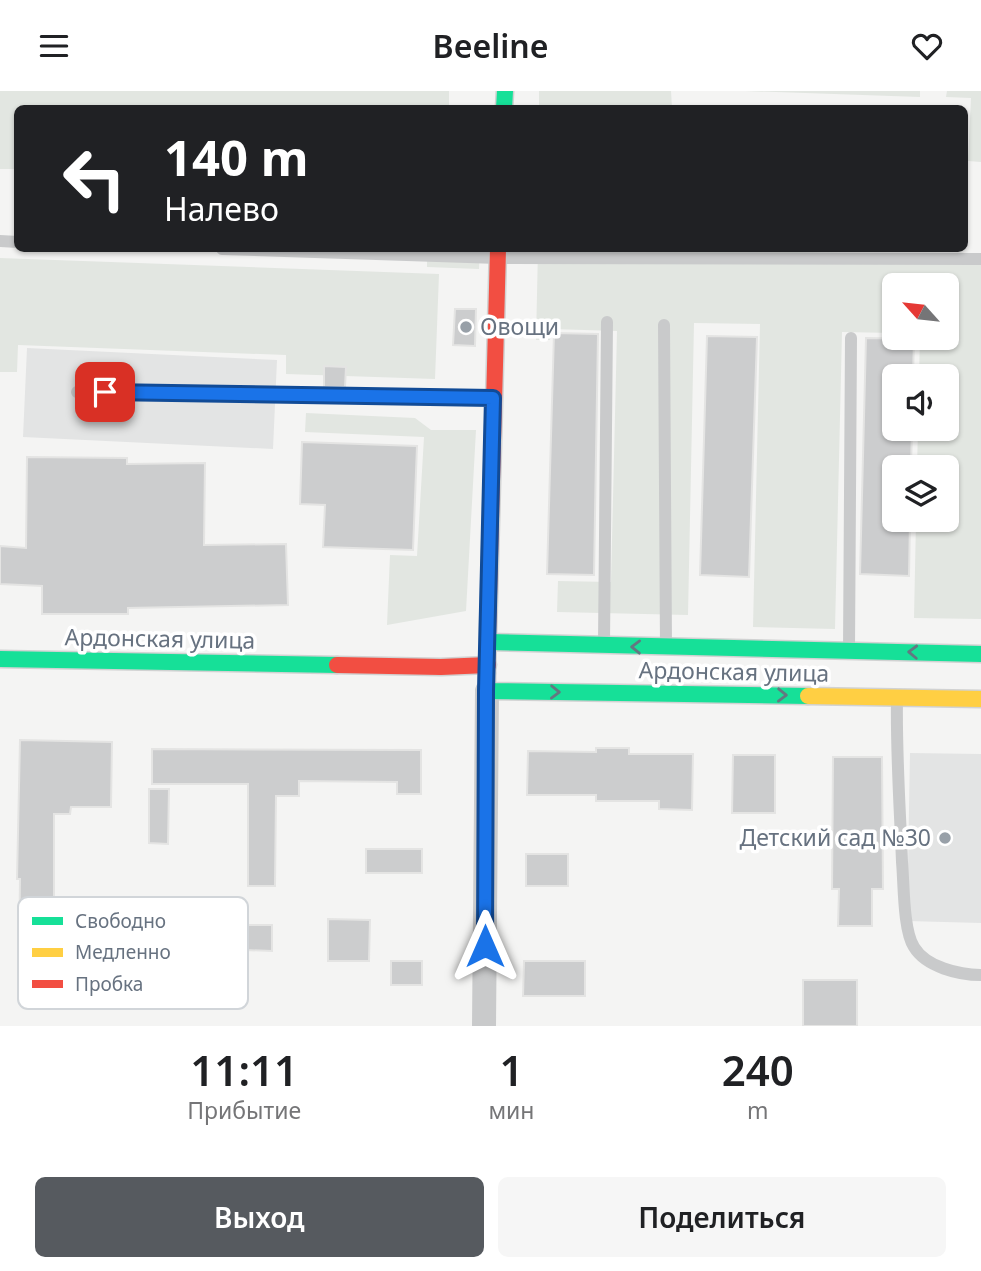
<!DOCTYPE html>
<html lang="ru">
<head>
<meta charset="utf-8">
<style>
  :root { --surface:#fff; --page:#f6f6f6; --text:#202124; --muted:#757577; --accent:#565a5f }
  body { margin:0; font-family:"Noto Sans",sans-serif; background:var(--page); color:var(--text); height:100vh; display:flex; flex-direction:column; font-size:26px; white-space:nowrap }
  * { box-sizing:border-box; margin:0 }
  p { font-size:23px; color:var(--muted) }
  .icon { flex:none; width:38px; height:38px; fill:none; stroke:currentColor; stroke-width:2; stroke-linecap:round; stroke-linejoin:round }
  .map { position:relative; height:935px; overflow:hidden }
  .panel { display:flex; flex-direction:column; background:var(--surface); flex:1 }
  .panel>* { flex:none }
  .top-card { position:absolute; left:14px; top:14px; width:954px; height:147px; border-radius:10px; box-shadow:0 2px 5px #0004; background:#202124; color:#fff; overflow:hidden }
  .needle { width:46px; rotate:297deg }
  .buttons { position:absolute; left:882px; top:182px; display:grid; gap:14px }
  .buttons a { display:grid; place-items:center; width:77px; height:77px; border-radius:10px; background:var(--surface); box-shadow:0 2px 5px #0004; font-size:35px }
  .pin { position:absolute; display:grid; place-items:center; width:60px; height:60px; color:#fff; margin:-30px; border-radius:14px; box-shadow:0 4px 10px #0006 }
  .me { position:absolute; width:77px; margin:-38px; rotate:0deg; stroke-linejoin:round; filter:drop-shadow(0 0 5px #0008) }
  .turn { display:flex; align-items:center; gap:24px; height:147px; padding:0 35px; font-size:32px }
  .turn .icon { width:91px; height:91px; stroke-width:2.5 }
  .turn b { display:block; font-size:49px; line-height:60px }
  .eta { display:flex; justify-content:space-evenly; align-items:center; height:119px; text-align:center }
  .eta b { font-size:42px; font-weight:600; line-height:49px }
  .primary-button { display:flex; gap:14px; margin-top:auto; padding:14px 35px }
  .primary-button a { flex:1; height:80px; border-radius:10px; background:var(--accent); color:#fff; font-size:28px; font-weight:600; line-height:80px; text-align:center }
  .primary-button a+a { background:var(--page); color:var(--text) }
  header { display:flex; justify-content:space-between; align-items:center; height:91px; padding:0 35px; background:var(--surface); font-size:32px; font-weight:600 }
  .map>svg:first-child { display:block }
  .built { fill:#e3e4e4 }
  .green { fill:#e2e6e1 }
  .building { fill:#cccdce; stroke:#e4e4e3; stroke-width:2 }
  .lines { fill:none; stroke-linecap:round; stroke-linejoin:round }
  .fast-casing { stroke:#d1d2d2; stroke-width:19 }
  .slow-casing { stroke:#d1d2d2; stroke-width:19 }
  .jam-casing { stroke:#d1d2d2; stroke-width:19 }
  .lane { stroke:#c9cacb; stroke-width:12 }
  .street { stroke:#c9cacb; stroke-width:24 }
  .fast { stroke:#16e098; stroke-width:16 }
  .slow { stroke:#ffcf43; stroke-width:16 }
  .jam { stroke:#f24e42; stroke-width:16 }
  .oneway { stroke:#637881 }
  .route-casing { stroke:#114b97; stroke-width:18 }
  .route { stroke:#1a73e8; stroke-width:12 }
  .poi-dot { fill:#98a0a8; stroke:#fff; stroke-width:2.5 }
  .labels { text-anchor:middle; stroke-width:7; stroke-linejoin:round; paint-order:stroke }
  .poi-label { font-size:23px; fill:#677280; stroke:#fff; text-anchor:start }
  .street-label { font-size:23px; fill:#677280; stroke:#fff }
  .key { fill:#fff; stroke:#d1d5d9; stroke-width:2 }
  .key-label { font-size:19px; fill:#677280 }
</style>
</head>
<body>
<header><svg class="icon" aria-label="menu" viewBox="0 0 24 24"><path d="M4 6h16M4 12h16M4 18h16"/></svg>Beeline<svg class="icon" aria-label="heart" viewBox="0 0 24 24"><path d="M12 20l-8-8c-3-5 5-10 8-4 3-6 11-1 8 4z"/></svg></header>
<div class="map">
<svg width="981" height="935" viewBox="0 0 981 935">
  <rect width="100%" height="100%" fill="#f4f4f3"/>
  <g class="built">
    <path d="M27,257l250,12 -4,89 -250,-12z"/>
    <path d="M910,662l71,1v169l-74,-2z"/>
  </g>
  <g class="green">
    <path d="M0,0h449v18h-431l-1,60h-17z"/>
    <path d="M539,0h132l1,17h-133z"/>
    <path d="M745,0h175v6z"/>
    <path d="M947,0h34v71l-13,-1 3,-63 -25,-1z"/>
    <path d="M427,158h53l-1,20 -52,-2z"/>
    <path d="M538,158h119l324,7v363l-67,-1 2,-98h31v-53h-30l1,-38h29v-53h-28l1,-38h27v-53h-53v48l-52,-1 -7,297 -82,-2 7,-303 -66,-1 -6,292 -131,-3 1,-31 53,1 6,-251 -66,-2 -1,11h-14z"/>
    <path d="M0,167l439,16 -4,105 -149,-5v-19l-268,-10 -1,27h-17z"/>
    <path d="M306,322l109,5 16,12h45l-10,181 -79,14 3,-70 27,1 7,-119 -119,-5z"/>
  </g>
  <g class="building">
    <path d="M455,218h21l-1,37 -22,-1z"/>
    <path d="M554,242l44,1 -4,241 -47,-1z"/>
    <path d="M707,245l50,1 -8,240 -49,-2z"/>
    <path d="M866,247l48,1 -1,37h-19v53h18l-1,38h-17v53h16l-1,56 -49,-2z"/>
    <path d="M324,275l22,1 -1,20h-21z"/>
    <path d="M302,351l115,4 -4,104 -90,-3 2,-42 -25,-1z"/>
    <path d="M27,366l100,1v6l78,-1 -1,82 82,-1 2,61 -160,3v6h-86v-28l-42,-2v-38l26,2z"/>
    <path d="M20,649l92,2 -1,65h-40l-1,7h-16v87l4,1v50h-39l1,-73h-3z"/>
    <path d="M596,657h33v6h64l-1,56 -33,-1v-8h-63v-6h-69l1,-44 68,1z"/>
    <path d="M152,658l269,1v44h-24v-12l-98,-1v15h-23l-1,90h-27v-102h-96z"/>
    <path d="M733,664h42v58h-43z"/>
    <path d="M833,666h49l1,132h-11v37h-34l1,-37h-7z"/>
    <path d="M149,698h20l-1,55 -19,-1z"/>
    <rect x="366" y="758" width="56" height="24"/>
    <rect x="526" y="763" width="42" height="32"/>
    <path d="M328,828l42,1 -1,41h-41z"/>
    <path d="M245,834h27v26l-27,-1z"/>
    <rect x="391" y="870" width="31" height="24"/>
    <path d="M524,870h61v35h-62z"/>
    <rect x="803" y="889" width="54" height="46"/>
  </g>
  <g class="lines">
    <defs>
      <g id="fast">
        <path d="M504,18l1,-18"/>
        <path d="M489,551l492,12"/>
        <path d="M0,568l337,6"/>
        <path d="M487,582v18l321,5"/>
      </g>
      <path id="slow" d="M808,605l173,3"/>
      <g id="jam">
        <path d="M337,574l104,2 47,-2"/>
        <path d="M487,582l11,-424"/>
      </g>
    </defs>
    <use href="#fast" class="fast-casing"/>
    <use href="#slow" class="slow-casing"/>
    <use href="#jam" class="jam-casing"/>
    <g class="lane">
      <path d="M0,150l18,1"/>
      <path d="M222,158l276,9 483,1"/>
      <path d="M664,234l2,322"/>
      <path d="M77,301l416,6"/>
      <path d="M604,552l3,-321"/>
      <path d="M849,558l2,-311"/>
      <path d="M897,608c-1,55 3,109 5,163 2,21 1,68 12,85 12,20 45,28 67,28"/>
    </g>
    <path class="street" d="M484,935l3,-335"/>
    <use href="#fast" class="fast"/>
    <use href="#slow" class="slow"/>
    <use href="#jam" class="jam"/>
  </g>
  <defs><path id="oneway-chevron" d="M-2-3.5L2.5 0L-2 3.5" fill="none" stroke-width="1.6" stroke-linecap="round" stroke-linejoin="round" transform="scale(1.75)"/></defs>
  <g class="oneway">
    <use href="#oneway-chevron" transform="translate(636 556) rotate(-179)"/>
    <use href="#oneway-chevron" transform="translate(913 561) rotate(-178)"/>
    <use href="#oneway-chevron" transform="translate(555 601) rotate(1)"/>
    <use href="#oneway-chevron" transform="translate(782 604) rotate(1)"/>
  </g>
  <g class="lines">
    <defs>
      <path id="route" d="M105,301l388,6 -7,293 -1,255"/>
    </defs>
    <use href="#route" class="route-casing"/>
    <use href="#route" class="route"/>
  </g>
  <g class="poi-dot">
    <circle cx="466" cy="236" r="7"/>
    <circle cx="945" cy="747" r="7"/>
  </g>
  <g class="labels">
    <g class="poi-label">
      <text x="480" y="244">Овощи</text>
      <text x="931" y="755" text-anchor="end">Детский сад №30</text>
    </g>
    <g class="street-label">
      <text transform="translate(160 548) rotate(1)" y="8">Ардонская улица</text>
      <text transform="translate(734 581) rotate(1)" y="8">Ардонская улица</text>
    </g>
  </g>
  <rect x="18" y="806" width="230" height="112" rx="10" class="key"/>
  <rect x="32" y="826" width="31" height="8" fill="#16e098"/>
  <rect x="32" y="857" width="31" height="9" fill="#ffcf43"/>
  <rect x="32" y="889" width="31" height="8" fill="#f24e42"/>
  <g class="key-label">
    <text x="75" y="837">Свободно</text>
    <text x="75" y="868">Медленно</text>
    <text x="75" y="900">Пробка</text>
  </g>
</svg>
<div class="buttons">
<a><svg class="needle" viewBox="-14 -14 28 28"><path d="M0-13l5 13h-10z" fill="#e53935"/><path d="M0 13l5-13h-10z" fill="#757577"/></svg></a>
<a><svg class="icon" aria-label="sound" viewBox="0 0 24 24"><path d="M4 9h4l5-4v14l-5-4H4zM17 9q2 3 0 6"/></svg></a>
<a><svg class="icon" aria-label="layers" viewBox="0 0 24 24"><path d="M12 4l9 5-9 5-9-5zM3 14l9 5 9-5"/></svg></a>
</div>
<div class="pin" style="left:105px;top:301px;background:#d93025"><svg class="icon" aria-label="arrive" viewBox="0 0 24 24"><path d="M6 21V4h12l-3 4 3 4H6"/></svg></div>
<svg class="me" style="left:485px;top:855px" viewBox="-20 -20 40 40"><path d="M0-17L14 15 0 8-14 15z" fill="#1a73e8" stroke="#fff" stroke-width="4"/></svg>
<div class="top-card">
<div class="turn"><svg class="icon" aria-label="left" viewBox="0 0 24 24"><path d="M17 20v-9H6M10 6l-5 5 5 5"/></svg><div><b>140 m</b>Налево</div></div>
</div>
</div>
<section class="panel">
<div class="eta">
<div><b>11:11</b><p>Прибытие</p></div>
<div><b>1</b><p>мин</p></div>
<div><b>240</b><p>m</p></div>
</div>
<div class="primary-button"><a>Выход</a><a>Поделиться</a></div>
</section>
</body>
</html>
